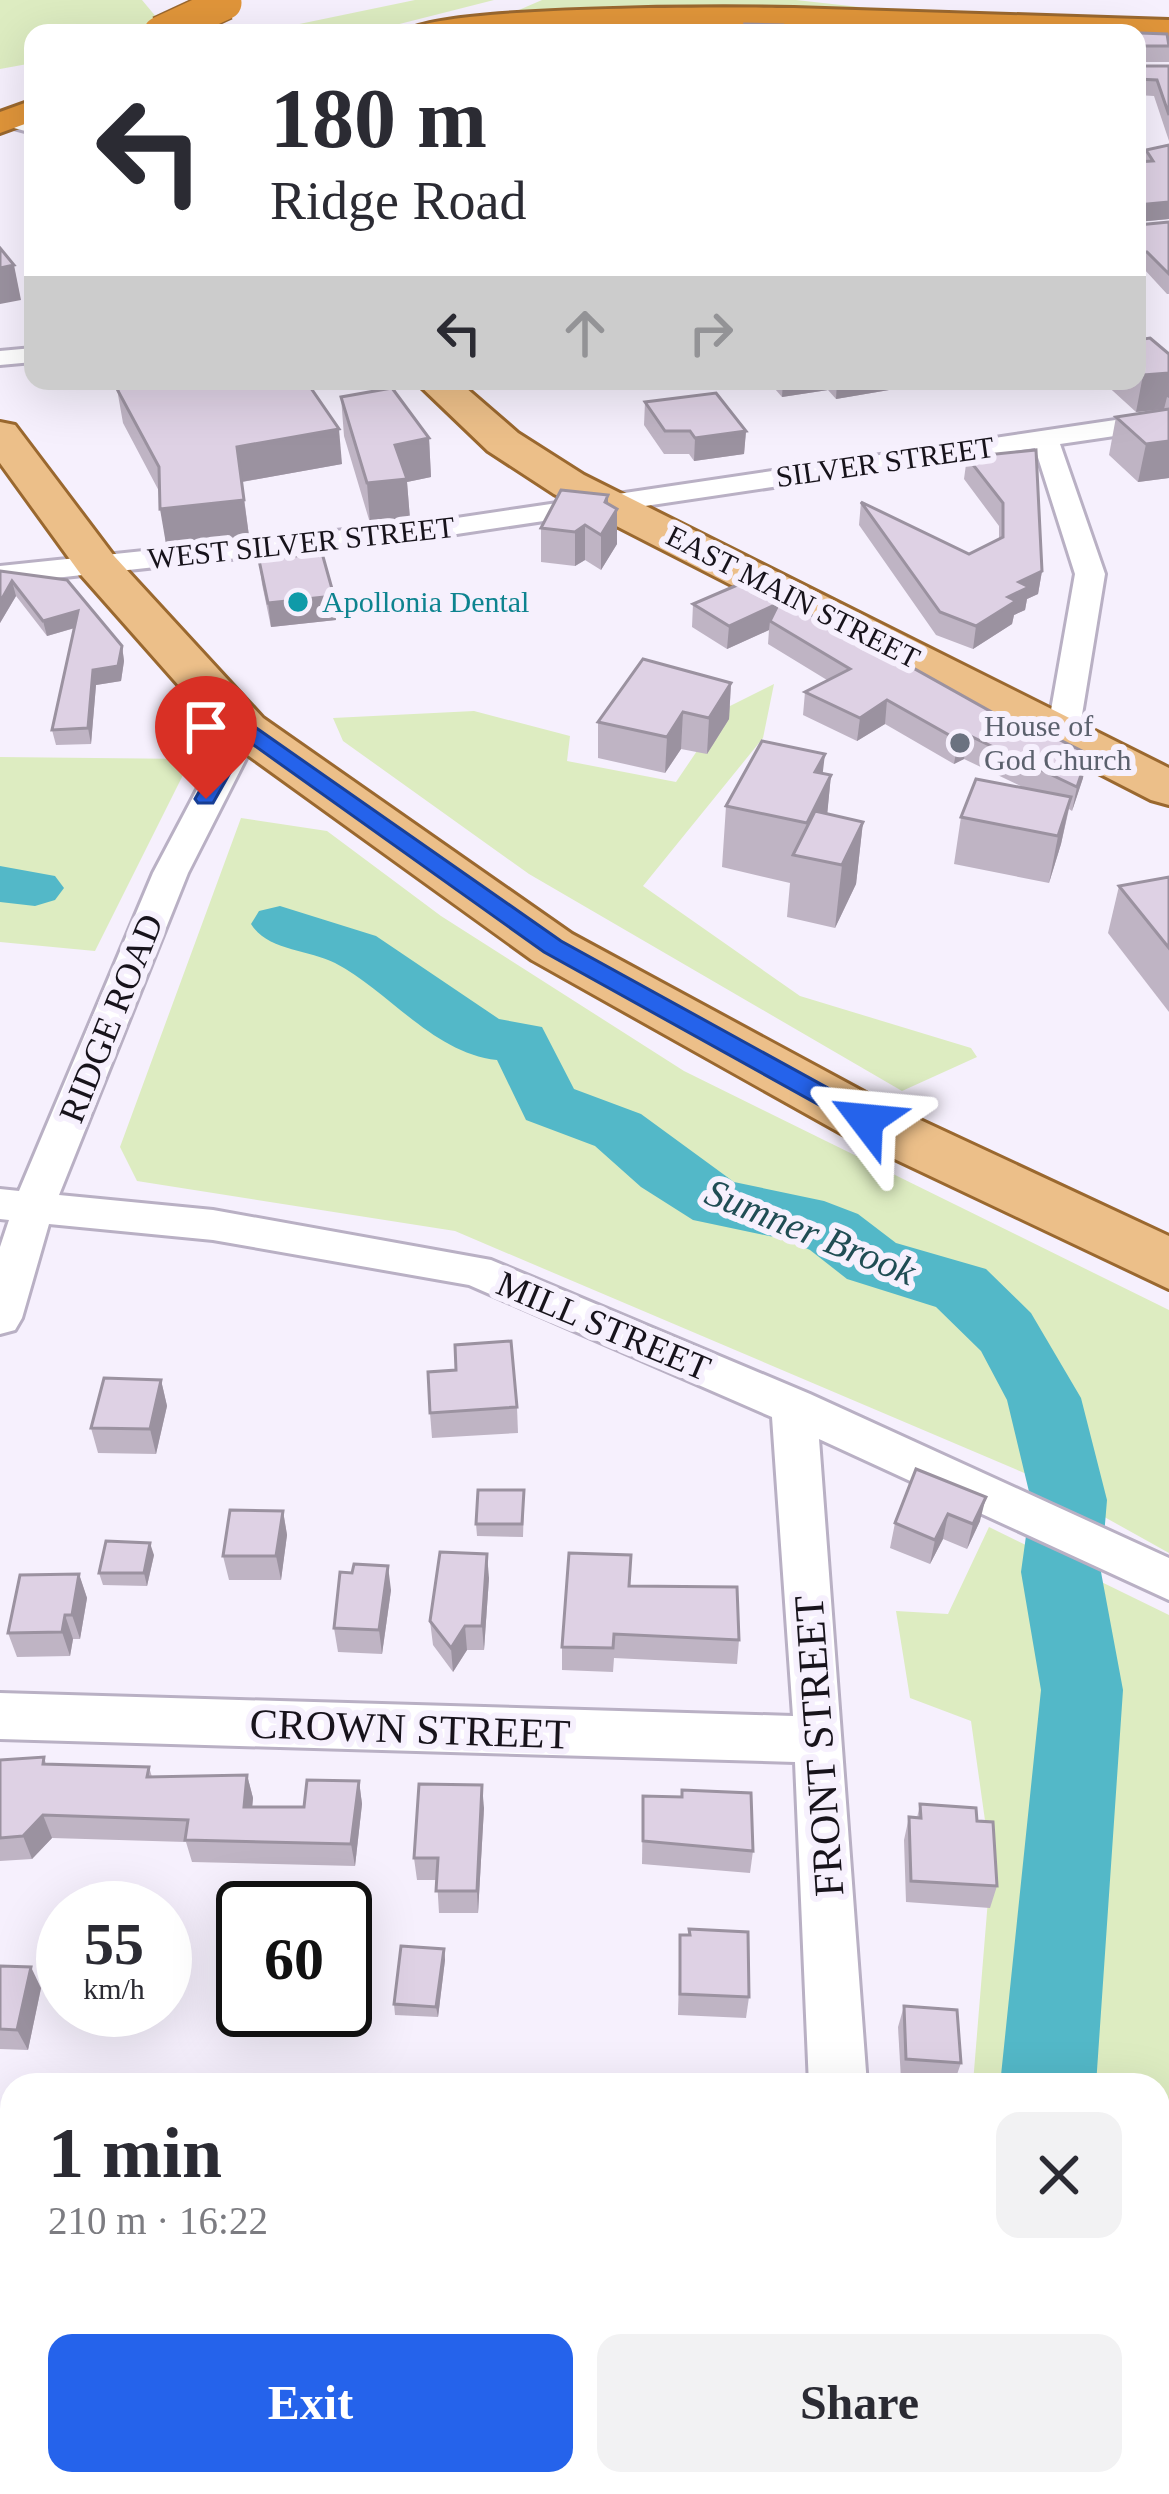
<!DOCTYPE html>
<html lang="en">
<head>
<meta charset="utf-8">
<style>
  :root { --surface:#fff; --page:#f2f2f3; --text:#2b2b33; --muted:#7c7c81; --accent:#2563eb }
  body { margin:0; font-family:"Times New Roman",serif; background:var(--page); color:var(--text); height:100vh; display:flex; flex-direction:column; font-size:45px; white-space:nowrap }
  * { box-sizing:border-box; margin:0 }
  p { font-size:39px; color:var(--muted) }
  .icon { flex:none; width:66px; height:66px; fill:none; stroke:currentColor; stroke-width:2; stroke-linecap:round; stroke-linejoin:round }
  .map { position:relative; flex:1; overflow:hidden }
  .panel { position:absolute; left:0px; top:2073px; width:1170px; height:423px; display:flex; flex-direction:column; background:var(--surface); border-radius:36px 36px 0 0; box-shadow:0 12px 48px #0002 }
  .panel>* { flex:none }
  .banner { position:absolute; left:24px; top:24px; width:1122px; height:366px; border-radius:24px; box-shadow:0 12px 48px #0002; background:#fff; color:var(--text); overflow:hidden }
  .speed { position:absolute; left:36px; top:1881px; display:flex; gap:24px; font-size:60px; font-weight:700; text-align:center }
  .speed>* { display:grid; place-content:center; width:156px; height:156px; border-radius:50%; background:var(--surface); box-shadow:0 12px 48px #0002; line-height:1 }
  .speed small { font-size:30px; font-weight:400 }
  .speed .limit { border:6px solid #111; border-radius:18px; background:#fff; color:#111 }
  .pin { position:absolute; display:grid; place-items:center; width:102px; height:102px; color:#fff; margin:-123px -51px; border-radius:50% 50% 50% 0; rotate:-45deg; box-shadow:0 0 12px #0007 }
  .pin .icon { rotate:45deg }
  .me { position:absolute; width:132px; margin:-66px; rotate:299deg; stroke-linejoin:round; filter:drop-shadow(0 0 9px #0008) }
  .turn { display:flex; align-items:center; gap:42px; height:252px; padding:0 48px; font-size:54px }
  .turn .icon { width:156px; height:156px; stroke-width:2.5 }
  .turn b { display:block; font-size:84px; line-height:102px }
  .lanes { display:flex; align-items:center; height:114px; padding:0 48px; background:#0003; justify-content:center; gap:60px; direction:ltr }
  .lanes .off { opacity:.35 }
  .round { display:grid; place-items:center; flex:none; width:126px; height:126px; border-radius:24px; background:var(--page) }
  .headline { display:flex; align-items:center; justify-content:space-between; height:204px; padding:0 48px }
  h1 { font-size:72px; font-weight:600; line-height:90px }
  .action { display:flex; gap:24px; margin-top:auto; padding:24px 48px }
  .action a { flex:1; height:138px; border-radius:24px; background:var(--accent); color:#fff; font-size:48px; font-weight:600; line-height:138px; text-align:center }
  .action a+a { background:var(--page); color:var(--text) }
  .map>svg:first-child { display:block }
  .green { fill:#ddecc1 }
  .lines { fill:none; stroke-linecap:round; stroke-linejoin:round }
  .river { fill:#53b8c8; fill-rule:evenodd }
  .minor-casing { stroke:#b9b0c4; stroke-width:6 }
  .primary-casing { stroke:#9a682f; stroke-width:6 }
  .motorway-casing { stroke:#9a682f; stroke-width:6 }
  .minor { fill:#fff; fill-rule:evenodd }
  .primary { fill:#ecbf89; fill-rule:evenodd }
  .motorway { fill:#e0953a; fill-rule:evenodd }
  .motorway-bridge-casing { stroke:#9a682f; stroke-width:36; stroke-linecap:butt }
  .motorway-bridge { stroke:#e0953a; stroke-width:33 }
  .wall { fill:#bfb4c4 }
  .shaded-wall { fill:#9b92a0 }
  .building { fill:#ded1e4; stroke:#9b92a0; stroke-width:3 }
  .route { fill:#2563eb; stroke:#184099; stroke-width:3 }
  .culture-dot { fill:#0f9aa8; stroke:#f6f0fd; stroke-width:4.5 }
  .worship-dot { fill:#6b7280; stroke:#f6f0fd; stroke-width:4.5 }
  .labels { text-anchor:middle; stroke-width:12; stroke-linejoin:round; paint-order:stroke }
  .far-street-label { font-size:30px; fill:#17131b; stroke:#f6f0fd }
  .far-culture-label { font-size:30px; fill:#0d838f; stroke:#f6f0fd; text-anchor:start }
  .far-worship-label { font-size:30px; fill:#5b616d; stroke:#f6f0fd; text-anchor:start }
  .street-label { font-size:36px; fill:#17131b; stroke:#f6f0fd }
  .water-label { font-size:39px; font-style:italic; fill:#204d54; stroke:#f6f0fd }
  .near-street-label { font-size:42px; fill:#17131b; stroke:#f6f0fd }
</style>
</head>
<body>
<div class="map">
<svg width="1169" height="2494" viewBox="0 0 1169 2494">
  <rect width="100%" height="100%" fill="#f6f0fd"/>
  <g class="green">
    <path d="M0,0h142l20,24 -22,9h-107v30l-33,6z"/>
    <path d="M415,0h79l-130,33h-108z"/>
    <path d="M542,0h254l162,18 -446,-5z"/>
    <path d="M656,17l447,16h-631z"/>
    <path d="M774,684l-11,54 -120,148 157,110 171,52 6,9 -75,34 -373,-217 -186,-133 -10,-23 141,-7 96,25 -3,25 109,21 50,-74z"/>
    <path d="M0,757l191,2 -96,192 -95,-9z"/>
    <path d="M241,818l86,13 114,85 243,155 485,239v243l-140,-78 -574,-244 -318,-50 -17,-34z"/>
    <path d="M989,1527l180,88v879h-250l-2,-10h241v-399h-190l5,-2 18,-220 -20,-142 -61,-23 -14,-87 52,3z"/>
  </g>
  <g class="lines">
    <g class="river">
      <path d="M0,866l55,10 9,12 -9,12 -20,6 -35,-4z"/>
      <path d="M280,906l96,30 123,83 43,8 32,62 67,25 93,68 90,19 34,13 38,29 90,26 45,44 50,85 26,102 -6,72 22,118 -27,395h-96l41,-395 -20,-118 10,-72 -24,-100 -26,-49 -45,-44 -89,-28 -37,-29 -22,-10 -95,-20 -52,-33 -46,-41 -69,-26 -29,-60c-64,-7 -107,-68 -162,-97 -27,-14 -67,-12 -84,-39l8,-13z"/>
      <path d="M1050,2484h108l3,10h-108z"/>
    </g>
    <defs>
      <g id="minor">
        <path d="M33,121v12l-19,-5 3,-4z"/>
        <path d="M33,348v14l-33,3v-14z"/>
        <path d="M1169,412v16l-109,16 45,130 -26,159 -16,10 -16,-10 28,-159 -40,-126 -585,87 -450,49v-18l450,-47z"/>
        <path d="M245,719l16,10 -73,144 -129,322 154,15 278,50 319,134 359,164v42l-350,-161 48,646h-58l-14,-323 -795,-23v-46l793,23 -21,-299 -303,-132 -256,-45 -164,-16 -27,94 -7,12 -15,4v-87l9,-27 -9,-1v-30l19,2 134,-318 76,-144z"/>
        <path d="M830,2484h66l2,10h-66z"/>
      </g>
      <g id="primary">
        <path d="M415,381h43l60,52 66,42 585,293v37l-18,-5 -597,-306 -66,-43z"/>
        <path d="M0,422l15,3 99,131 149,162 309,216 316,171 281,131v53l-325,-154 -312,-175 -305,-220 -145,-164 -82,-113z"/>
      </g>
      <g id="motorway">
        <path d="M794,8l375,12v18l-375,-13 -390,8c26,-28 335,-26 390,-25z"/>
        <path d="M33,100v21l-33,12v-21z"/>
      </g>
    </defs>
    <use href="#minor" class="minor-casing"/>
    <use href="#primary" class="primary-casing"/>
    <use href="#motorway" class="motorway-casing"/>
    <use href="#minor" class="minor"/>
    <use href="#primary" class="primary"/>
    <use href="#motorway" class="motorway"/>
    <defs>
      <path id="motorway-bridge" d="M160,33l65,-30"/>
    </defs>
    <use href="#motorway-bridge" class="motorway-bridge-casing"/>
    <use href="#motorway-bridge" class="motorway-bridge"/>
  </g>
  <g class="wall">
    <path d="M979,27l188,7 2,4v24h-30l1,4h29v75l-15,-45 -17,-1v-62h-159z"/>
    <path d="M1169,145v74l-32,3v3l32,-3v72h-2l-23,-25 -7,1v-108l7,-1 2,-11z"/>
    <path d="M1137,340l32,14v124l-31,4 -29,-27 7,-38 48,-7 -28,2 -34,-31h35z"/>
    <path d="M120,381h186l36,83 -100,18 7,54 -83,8 -6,-51 -37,-70 -6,-34 6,-1z"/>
    <path d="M768,381h124h-2l-1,9 -53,9 -8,-9 -46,7z"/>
    <path d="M341,397l88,41 2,39 -24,5 3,37 -40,4 -26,-87z"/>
    <path d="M645,402l101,29 -2,23 -50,7 -5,-7h-25l-20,-29z"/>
    <path d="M1036,450l6,121 -4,23 -11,5 -2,11 -11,5 -2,9 -39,25 -37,-14 -77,-110 2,-23 108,52 30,-15v-13l-35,-47 3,-22z"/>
    <path d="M608,495v9l9,5v35l-16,26 -16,-10 -10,6 -34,-4v-34z"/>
    <path d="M259,560l77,60 -65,7 -9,-43z"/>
    <path d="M0,571l122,75 2,15 -3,20 -25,4 -5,59 -35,1 -4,-15 23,-102 -28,8 -31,-40 -16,27z"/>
    <path d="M742,583l160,79 181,116 -11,33 -3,-2 -8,35 -12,39 -95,-19 7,-47 64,-29 -61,-29 -10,5 -69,-40 -28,17 -54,-26 2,-23 22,-12 -59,-36 1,-14 -42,19 -35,-22 1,-23z"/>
    <path d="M731,683l-2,36 -22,35 -26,-5 -16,24 -67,-15v-36z"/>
    <path d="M823,773l8,2 -4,39 36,8 -7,62 -21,44 -48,-11 3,-34 -68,-16 4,-61z"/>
    <path d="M1169,877v135l-61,-79 11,-47z"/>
    <path d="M161,1380l6,26 -11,48 -58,-1 -7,-25z"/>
    <path d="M517,1407l1,26 -86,5 -2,-25z"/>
    <path d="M916,1469l64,52 -13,28 -24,-10 -13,25 -40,-16 5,-25z"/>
    <path d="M524,1502l-1,35 -46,-1 -1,-12z"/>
    <path d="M283,1511l4,24 -6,45h-52l-6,-24z"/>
    <path d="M154,1555l-7,31 -44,-1 -4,-12z"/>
    <path d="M79,1574l8,24 -7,41h-7l-3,17 -53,1 -9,-24z"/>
    <path d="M489,1578l-5,72h-17l-14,22 -20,-27 -3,-24z"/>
    <path d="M630,1586l109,54 -2,24 -123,-6 -1,14 -51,-2v-23z"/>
    <path d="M391,1590l-9,64 -44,-2 -4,-24z"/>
    <path d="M44,1757l2,7 103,3 3,10 95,-2 6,23 -1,9h52l55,-26 3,23 -7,62 -163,-4 -6,-20 -134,-4 -20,21 -32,2v-101z"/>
    <path d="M643,1796l110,55 -3,22 -108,-9z"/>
    <path d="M920,1804l77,82 -7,22 -84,-6 -2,-62 5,-23 8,1z"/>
    <path d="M484,1808l-6,105h-39l-2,-33h-20l-3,-22z"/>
    <path d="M680,1935l69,62 -3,21 -68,-3z"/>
    <path d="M444,1949l1,11 -7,57 -43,-2 -1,-11z"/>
    <path d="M0,1966l41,22 -13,62 -28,-1z"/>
    <path d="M904,2006l57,57 -7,20 -53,-4 -3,-52z"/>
  </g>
  <g class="shaded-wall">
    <path d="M1169,202v17l-32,3v-17z"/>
    <path d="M14,265l7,35 -21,4v-36z"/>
    <path d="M1169,373v25l-2,-1 -3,12 -28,3 7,-37z"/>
    <path d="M783,381h46l-1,9 -46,7z"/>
    <path d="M837,381h55h-2l-1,9 -53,9z"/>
    <path d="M339,429l3,35 -101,18 -4,-35z"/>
    <path d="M746,431l-2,23 -50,7 1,-23z"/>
    <path d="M429,438l2,39 -24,5 3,37 -40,4 -3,-40 28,-38z"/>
    <path d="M1169,441v37l-31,4 8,-38z"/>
    <path d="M608,495v30l9,-16v35l-16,26v-35l4,-33z"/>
    <path d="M244,500l5,36 -83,8 -6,-35z"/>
    <path d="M585,525v35l-10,6v-34z"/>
    <path d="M1042,571l-4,23 -11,5 -2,11 -11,5 -2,9 -39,25 3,-23 43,-44z"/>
    <path d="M12,581l4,15 -16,27v-21z"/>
    <path d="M334,596l2,24 -65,7 -3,-24z"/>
    <path d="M779,603l-9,18 -1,9 -42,19 2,-23z"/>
    <path d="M78,611l3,15 -34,10 -4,-15z"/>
    <path d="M122,646l2,15 -3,20 -25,4 -5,59 -3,-16 5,-58z"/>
    <path d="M731,683l-2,36 -22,35 2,-36z"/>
    <path d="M887,700l-2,24 -28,17 3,-23z"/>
    <path d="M683,712l-2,37 -16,24 2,-36z"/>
    <path d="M968,735l-4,24 -10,5 4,-24z"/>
    <path d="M825,754l-5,42 11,-21 -6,62 -21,20 11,-85z"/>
    <path d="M1088,754l-5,24 -11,33 5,-24z"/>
    <path d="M1071,797l-10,47 -12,39 9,-47z"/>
    <path d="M863,822l-7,62 -21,44 7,-63z"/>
    <path d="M161,1380l6,26 -11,48 -6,-25z"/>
    <path d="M986,1497l-6,24 -13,28 6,-25z"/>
    <path d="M283,1511l4,24 -6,45 -5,-24z"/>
    <path d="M948,1514l-5,25 -13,25 5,-24z"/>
    <path d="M150,1543l4,12 -7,31 -3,-13z"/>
    <path d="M487,1554l2,24 -5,72 -2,-24z"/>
    <path d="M388,1566l3,24 -9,64 -3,-24z"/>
    <path d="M79,1574l8,24 -7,41 -8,-24z"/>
    <path d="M65,1615l8,24 -3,17 -8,-24z"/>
    <path d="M465,1626l2,24 -14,22 -2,-24z"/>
    <path d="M247,1775l6,23 -3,32 -6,-23z"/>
    <path d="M359,1781l3,23 -7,62 -4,-22z"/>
    <path d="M482,1785l2,23 -6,105 -1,-22z"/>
    <path d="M43,1815l9,23 -20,21 -9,-23z"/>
    <path d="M444,1949l1,11 -7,57 -2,-10z"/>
    <path d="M31,1967l10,21 -13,62 -11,-20z"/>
  </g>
  <g class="building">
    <path d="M745,24l38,1 2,8h-38z"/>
    <path d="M979,27l188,7 2,12h-32v-13h-156z"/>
    <path d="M852,32h65v1h-64z"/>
    <path d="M1137,48l3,18h29v49l-12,-35 -20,-1z"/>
    <path d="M1169,145v57l-32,3v-43l16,-1 -7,-11z"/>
    <path d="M1137,210v15l32,-3v52l-22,-22h-10z"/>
    <path d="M0,248l14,17 -14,3z"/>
    <path d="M1150,338l19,16v19l-26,2 -6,-5v-30z"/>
    <path d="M129,381h177l33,48 -102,18 7,53 -84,9 -1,-42 -42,-78 14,-2z"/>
    <path d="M392,388l37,50 -34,7 12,34 -40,4 -26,-86z"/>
    <path d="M716,393l30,38 -51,7 -5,-7h-25l-20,-29z"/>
    <path d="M1169,409v32l-23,3 -30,-27z"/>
    <path d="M1036,450l6,121 -23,11 10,5 -21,10 8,4 -40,25 -36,-14 -79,-110 108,52 34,-17v-34l-36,-46z"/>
    <path d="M561,490l47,5 -3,7 12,7 -16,26 -16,-10 -10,7 -34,-4z"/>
    <path d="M322,553l12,43 -66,7 -9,-43z"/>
    <path d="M0,571l67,9 55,66 -4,20 -25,4 -5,58 -36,2 26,-119 -35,10 -31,-40 -12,21z"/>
    <path d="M742,583l161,75 -4,2 123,69 18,1 48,24 -11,33 -109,-52 -10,5 -71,-40 -27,18 -55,-26 45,-23 -80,-48 9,-18 -50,23 -36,-22z"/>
    <path d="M643,659l88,24 -22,35 -26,-6 -16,25 -69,-15z"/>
    <path d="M762,741l63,13 -10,18 16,3 -24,48 -81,-17z"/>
    <path d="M976,779l95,18 -13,39 -97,-19z"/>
    <path d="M815,811l48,11 -21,43 -49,-10z"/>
    <path d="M1169,877v71l-50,-62z"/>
    <path d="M511,1341l6,66 -87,6 -2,-41 28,-2 -1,-25z"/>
    <path d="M104,1378l57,2 -11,49 -59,-1z"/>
    <path d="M916,1469l70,28 -13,27 -25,-10 -13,26 -40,-17z"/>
    <path d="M478,1490h46l-2,34h-46z"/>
    <path d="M230,1510l53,1 -7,45h-53z"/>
    <path d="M106,1541l44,2 -6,30h-45z"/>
    <path d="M440,1552l47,2 -5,72h-17l-14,22 -21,-27z"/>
    <path d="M569,1553l62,2 -2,31 108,1 2,53 -125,-6 -1,14 -51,-1z"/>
    <path d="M354,1564l34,2 -9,64 -45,-2 6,-56 12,1z"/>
    <path d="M79,1574l-7,41h-7l-3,17 -54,1 12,-58z"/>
    <path d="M44,1757l-1,7 106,3 -2,10 100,-2 -3,32h60l3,-27 52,1 -8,63 -166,-4 3,-20 -145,-5 -20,21 -23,2v-78z"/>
    <path d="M419,1784l63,1 -5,106h-41l2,-33h-24z"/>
    <path d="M682,1790l69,3 2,58 -110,-10v-45l39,1z"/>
    <path d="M920,1804l56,4 1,13 16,1 4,64 -86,-5 -2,-64 12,1z"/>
    <path d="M689,1929l59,3 1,65 -69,-3v-59h10z"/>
    <path d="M401,1946l43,3 -8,58 -42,-3z"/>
    <path d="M0,1966l31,1 -14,63 -17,-1z"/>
    <path d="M904,2006l53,4 4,53 -55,-4z"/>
  </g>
  <path class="route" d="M237,725h15l309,216 314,173v12h-18l-313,-174 -296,-211 -35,62h-15l-3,-4z"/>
  <circle class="culture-dot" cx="298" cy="602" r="12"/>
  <circle class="worship-dot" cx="960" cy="743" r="12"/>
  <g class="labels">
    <g class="far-street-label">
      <text transform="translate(885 462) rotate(-8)" y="10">SILVER STREET</text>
      <text transform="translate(301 543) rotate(-6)" y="10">WEST SILVER STREET</text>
      <text transform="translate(793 597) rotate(27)" y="10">EAST MAIN STREET</text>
    </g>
    <g class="far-culture-label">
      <text x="322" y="612">Apollonia Dental</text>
    </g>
    <g class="far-worship-label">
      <text x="984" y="736">House of<tspan x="984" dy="34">God Church</tspan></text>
    </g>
    <g class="street-label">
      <text transform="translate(110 1018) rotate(-68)" y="13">RIDGE ROAD</text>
      <text transform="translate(604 1325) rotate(23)" y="13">MILL STREET</text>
    </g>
    <g class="water-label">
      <text transform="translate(811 1231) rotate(22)" y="14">Sumner Brook</text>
    </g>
    <g class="near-street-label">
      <text transform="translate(410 1728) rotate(2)" y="15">CROWN STREET</text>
      <text transform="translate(818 1746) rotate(-94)" y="15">FRONT STREET</text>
    </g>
  </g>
</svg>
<div class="speed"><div>55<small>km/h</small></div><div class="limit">60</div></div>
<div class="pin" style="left:206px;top:799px;background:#d93025"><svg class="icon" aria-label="arrive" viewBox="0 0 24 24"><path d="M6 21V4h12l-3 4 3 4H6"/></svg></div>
<svg class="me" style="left:866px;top:1120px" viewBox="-20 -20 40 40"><path d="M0-17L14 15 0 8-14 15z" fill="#2563eb" stroke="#fff" stroke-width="4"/></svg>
<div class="banner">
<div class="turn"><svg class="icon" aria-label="left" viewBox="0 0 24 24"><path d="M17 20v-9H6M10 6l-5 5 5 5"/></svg><div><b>180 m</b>Ridge Road</div></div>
<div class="lanes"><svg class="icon" aria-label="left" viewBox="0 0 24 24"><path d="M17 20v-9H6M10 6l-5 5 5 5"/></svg><svg class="icon off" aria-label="ahead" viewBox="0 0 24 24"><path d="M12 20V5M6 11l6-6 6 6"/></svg><svg class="icon off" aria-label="right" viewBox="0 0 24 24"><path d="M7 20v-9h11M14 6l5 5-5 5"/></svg></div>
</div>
<section class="panel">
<div class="headline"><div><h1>1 min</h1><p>210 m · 16:22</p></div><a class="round"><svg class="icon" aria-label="close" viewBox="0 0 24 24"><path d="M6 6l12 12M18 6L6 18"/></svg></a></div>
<div class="action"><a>Exit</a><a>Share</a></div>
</section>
</div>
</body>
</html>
